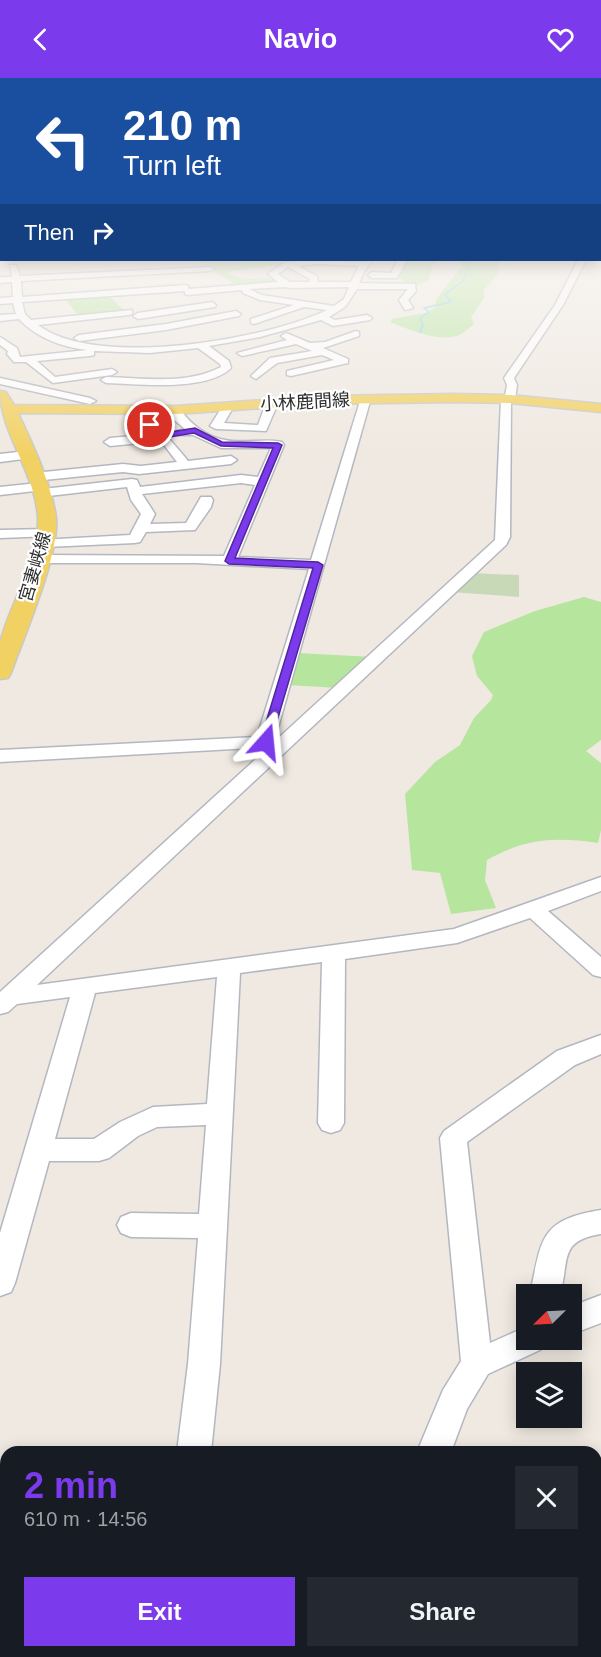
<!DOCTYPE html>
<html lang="en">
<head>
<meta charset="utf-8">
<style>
  :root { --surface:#171b24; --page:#242831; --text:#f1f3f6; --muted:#9ea1a6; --accent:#7c3aed }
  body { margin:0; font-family:Arial,"Noto Sans JP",sans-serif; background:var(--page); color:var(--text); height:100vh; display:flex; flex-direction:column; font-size:22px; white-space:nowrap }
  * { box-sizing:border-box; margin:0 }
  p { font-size:20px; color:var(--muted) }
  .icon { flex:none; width:33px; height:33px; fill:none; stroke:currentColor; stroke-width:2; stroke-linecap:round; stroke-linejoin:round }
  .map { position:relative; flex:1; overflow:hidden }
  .drawer { position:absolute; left:0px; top:1368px; width:602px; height:212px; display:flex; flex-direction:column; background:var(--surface); border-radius:18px 18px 0 0; box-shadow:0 3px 15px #0003 }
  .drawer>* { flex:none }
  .banner { position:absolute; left:0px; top:0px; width:602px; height:183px; box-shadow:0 3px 15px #0003; background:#1a4fa0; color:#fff; overflow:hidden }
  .needle { width:39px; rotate:246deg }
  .fabs { position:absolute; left:516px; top:1206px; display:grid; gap:12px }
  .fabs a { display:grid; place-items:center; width:66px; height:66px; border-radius:0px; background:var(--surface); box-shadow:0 3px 15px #0003; font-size:30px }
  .pin { position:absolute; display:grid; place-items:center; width:51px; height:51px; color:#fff; margin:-26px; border:3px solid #fff; border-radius:50%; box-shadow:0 2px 6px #0007 }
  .me { position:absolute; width:66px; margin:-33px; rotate:18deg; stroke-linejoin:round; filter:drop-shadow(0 0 4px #0008) }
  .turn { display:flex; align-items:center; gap:21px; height:126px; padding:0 24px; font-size:27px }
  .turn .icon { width:78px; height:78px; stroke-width:2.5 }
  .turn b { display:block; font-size:42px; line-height:51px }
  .then { display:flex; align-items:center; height:57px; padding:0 24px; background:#0003; gap:12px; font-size:22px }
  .round { display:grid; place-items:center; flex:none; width:63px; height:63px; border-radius:0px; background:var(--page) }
  .head { display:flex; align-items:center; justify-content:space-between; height:102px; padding:0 24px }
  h1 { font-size:36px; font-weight:700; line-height:45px; color:var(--accent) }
  .button { display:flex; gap:12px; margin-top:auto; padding:12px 24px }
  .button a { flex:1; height:69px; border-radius:0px; background:var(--accent); color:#fff; font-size:24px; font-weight:700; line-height:69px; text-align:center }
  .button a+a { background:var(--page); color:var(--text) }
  header { display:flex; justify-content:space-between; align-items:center; height:78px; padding:0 24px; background:var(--accent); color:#fff; font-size:27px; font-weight:700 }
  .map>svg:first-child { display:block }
  .green { fill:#b6e59e }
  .cemetery { fill:#c8d9b8 }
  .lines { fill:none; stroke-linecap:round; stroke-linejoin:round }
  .stream-far1 { stroke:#75cff0; stroke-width:1.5 }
  .stream { stroke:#75cff0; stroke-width:2 }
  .minor-casing { stroke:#b4b7c1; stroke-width:3 }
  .major-casing { stroke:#c9c9c9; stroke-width:3 }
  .minor { fill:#fff; fill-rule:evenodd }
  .major { fill:#f2d163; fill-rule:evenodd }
  .route { fill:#7c3aed; stroke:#51269a; stroke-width:1.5 }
  .labels { text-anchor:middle; stroke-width:4.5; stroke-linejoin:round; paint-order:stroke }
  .far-street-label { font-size:18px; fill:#2e2e2e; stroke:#fff }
</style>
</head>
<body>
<header><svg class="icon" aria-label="back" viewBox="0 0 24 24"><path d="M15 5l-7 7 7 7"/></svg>Navio<svg class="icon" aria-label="heart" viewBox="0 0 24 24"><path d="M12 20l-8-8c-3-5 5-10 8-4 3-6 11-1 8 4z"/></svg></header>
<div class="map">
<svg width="601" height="1579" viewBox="0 0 601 1579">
  <rect width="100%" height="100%" fill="#efe9e1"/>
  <g class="green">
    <path d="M196,182h118l-87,12c18,14 38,0 57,11l-46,3z"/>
    <path d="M407,182h31l-6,6 -3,14 -19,8 -10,-10z"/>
    <path d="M459,182h40l-1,13 -14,17v8l-13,19 3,7c-4,3 -10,9 -15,11 -18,8 -52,-6 -69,-13l2,-3 34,-6 9,-5 1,-8 25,-33z"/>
    <path d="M108,217l17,16 -45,6 -16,-19z"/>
    <path d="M584,519l17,5v138l-15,11 15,12v67l-3,13c-43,-6 -72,-5 -111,17l-2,20 11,28 -45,6 -11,-41 -28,-3 -7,-76 30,-32 25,-17 14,-27 17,-18 2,-5 -16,-19 -5,-20 12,-24 51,-21z"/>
    <path d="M298,575l74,4 -33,31 -52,-3z"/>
  </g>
  <path class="cemetery" d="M470,495l49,2v22l-68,-5z"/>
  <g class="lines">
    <path class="stream-far1" d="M422,250l1,-3 -3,-7 9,-6 -5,-4 27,-6 -6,-8 18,-13 7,-21"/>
    <path class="stream" d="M420,254l2,-5"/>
    <defs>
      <g id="minor">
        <path d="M319,182l44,2 10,-2 -8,10 -6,13 56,1 1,7 -8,9 5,8 -8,2 -6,-10 9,-11h-51l-12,18 -16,10 6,3 32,-5 5,3 -2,2 -37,6 -12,-6 -61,17 -51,9 20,15 2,7c-25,24 -92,16 -125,15l-5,-3 5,-3c37,1 81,8 115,-10l-1,-3 -22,-16 -48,5 -56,-2v4l-4,1 -53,5 18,16 57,-8 5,3 -5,3 -59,8 -27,-21h-12l-7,-8 1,-3 -8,-6v-8l17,11 3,9 67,-7c-25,-3 -50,-12 -68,-31l-19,2v-6l16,-1 -3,-11 -13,1v-6l13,-1 -1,-15 -12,1v-6h12l-2,-12h6l4,11 190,-9 4,2 -4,2 -189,10 1,16 163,-12 3,1v3l90,-7 -10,-8 17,-12zM319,186l40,2 -8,16h-33l-1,-6 -19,-10zM288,189l22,12 -1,3h-19l-12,-8zM286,209l3,1 60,-1 -5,12 -10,7 -72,-11 -13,-6zM242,212l1,3 17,7 34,5 -43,14v4l3,1 50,-17 23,3c-62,30 -232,59 -289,15l91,-10 3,-1v-4l-101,10 -6,-6 -3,-12 163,-11v3l3,1z"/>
        <path d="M393,182l13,1 -9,17h-25l-4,-3 4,-3 19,1 6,-11z"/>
        <path d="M578,182h8l-23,45 -49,73 3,7 -2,14 -4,3 -1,135 -4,8 -469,440 417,-56 147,-52v14l-53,20 53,46v20l-8,-2 -63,-57 -73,25 -112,16 -1,164 -4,7 -9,3 -9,-3 -4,-7 4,-161 -82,11 -20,391 -9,88h-34l11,-88 10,-126 -67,-1 -10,-4 -4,-8 4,-8 10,-4 68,1 7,-89 -49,2 -19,9 -29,22 -10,3h-50l-34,122 -4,9 -11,4v-63l70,-236 -53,7 -9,8 -8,2v-22l269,-245 -269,15v-12l257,-13 52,-168 -113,-6h-155l-7,-4 7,-4 183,1 31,-71 -14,-2 -99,11 13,20 -5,10 36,-1 15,-26h10l2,3 -2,7 -16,23 -49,2 -6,10 -5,1 -90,4 -5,-1 -2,-3 2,-3 90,-5 11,-21 -10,-14 -4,-13 -87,10 -5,-1v-5l-35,4v-8l38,-4 5,1v5l89,-10 5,1 3,7 101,-12 17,2 13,-29h-50l-28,-13h-16v-4l8,-2 -14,-12 -1,-7 6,-3 4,1c7,14 27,29 45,32 18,4 39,-2 57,2l2,3 -46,112 73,3 50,-162 1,-2h8l1,2 -97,344 221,-202 6,-141 4,-3 2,-11 -3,-7 51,-73zM217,899l-10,127 -54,3 -33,15 -26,17h-39l40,-146z"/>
        <path d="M212,224l4,3 -1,2 -77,12 -5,-3 5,-3z"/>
        <path d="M236,233l5,3 -2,2 -73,14 -87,11 -5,-3 5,-3 87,-11z"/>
        <path d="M356,253l3,1v4l-36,12 25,11v4l-57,13 -4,-1v-4l47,-11 -12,-5 -45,8 -21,16 -5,-3 19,-18 42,-7 -16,-7 -54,12 -5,-3 50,-13 -6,-4 5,-3 24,10 15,-1z"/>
        <path d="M0,300l90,20 6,3 -6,3 -90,-20z"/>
        <path d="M272,322l6,3 -12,28 -50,-2 -6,-3 14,-22 4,-1 6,3 -10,17 34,2 8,-22z"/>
        <path d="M141,328l4,1c11,19 29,36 43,54l43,-5 6,4 -6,4 -92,10 -16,-2 -89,9 -6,-4 6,-4 89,-9 18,2 36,-4 -16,-21 -51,5 -6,-4 6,-4 45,-4 -15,-15 -5,-10z"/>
        <path d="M27,373l4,1v6l-31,4v-8z"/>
        <path d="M47,451l5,1 2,3 -2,3 -52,2v-8z"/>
        <path d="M601,957v19l-26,11 -108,77 23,201 36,-16v13h19l-5,10 -52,24 -21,35 -16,43h-34l26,-62 18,-29 -21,-223 4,-7 113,-80z"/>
        <path d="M601,1132v24c-43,7 -31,26 -41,60h-30c12,-55 9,-74 71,-84z"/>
        <path d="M601,1217v28l-29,11v-28z"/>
        <rect x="0" y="1428" width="6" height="34"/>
        <path d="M596,1459l5,1v36l-5,-1z"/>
        <path d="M156,1574h38l-1,5h-38z"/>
      </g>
      <path id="major" d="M0,313l6,1 8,13 162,1 146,-10 132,-2 56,1 91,9v8l-91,-9 -56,-1 -132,2 -146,10 -158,-1c14,30 34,72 38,105 4,36 -32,118 -45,155l-3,5 -8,1c0,-11 0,-25 0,-36 10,-41 38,-78 38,-122 0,-44 -38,-88 -38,-130z"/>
    </defs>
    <use href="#minor" class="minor-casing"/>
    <use href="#major" class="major-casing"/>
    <use href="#minor" class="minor"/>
    <use href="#major" class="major"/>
  </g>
  <linearGradient id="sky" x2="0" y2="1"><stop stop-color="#7abfeb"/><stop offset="0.42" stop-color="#f8f5f2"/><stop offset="1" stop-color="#f8f5f2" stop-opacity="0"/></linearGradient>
  <rect width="601" height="379" fill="url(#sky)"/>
  <path class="route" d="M150,344l14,11 31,-5 27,14 56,1 4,2 -47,113 83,4 5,3 -53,180 -4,1 -6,-4 53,-174 -84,-4 -4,-3 48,-113 -52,-2 -27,-13 -31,5 -15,-12v-3z"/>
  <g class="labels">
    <g class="far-street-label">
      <text transform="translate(305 324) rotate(-3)" y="6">小林鹿間線</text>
      <text transform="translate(35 489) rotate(-74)" y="6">宮妻峡線</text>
    </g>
  </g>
</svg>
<div class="fabs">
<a><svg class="needle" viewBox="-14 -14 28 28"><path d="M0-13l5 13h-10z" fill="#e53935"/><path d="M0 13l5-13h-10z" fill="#9ea1a6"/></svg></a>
<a><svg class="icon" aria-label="layers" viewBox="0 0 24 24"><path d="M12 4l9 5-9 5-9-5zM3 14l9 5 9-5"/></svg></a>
</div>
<div class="pin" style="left:150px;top:347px;background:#d93025"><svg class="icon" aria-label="arrive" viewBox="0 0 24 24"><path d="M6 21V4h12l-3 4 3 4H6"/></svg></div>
<svg class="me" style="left:266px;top:664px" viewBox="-20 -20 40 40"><path d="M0-17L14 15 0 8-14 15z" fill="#7c3aed" stroke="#fff" stroke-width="4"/></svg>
<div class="banner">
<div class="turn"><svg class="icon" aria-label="left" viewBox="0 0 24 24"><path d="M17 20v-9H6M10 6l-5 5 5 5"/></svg><div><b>210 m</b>Turn left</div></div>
<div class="then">Then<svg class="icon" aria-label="right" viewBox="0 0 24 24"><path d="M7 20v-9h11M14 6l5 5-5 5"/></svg></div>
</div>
<section class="drawer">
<div class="head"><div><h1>2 min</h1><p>610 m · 14:56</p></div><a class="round"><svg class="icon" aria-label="close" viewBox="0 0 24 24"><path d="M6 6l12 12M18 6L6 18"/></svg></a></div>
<div class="button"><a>Exit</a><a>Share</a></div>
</section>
</div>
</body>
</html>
